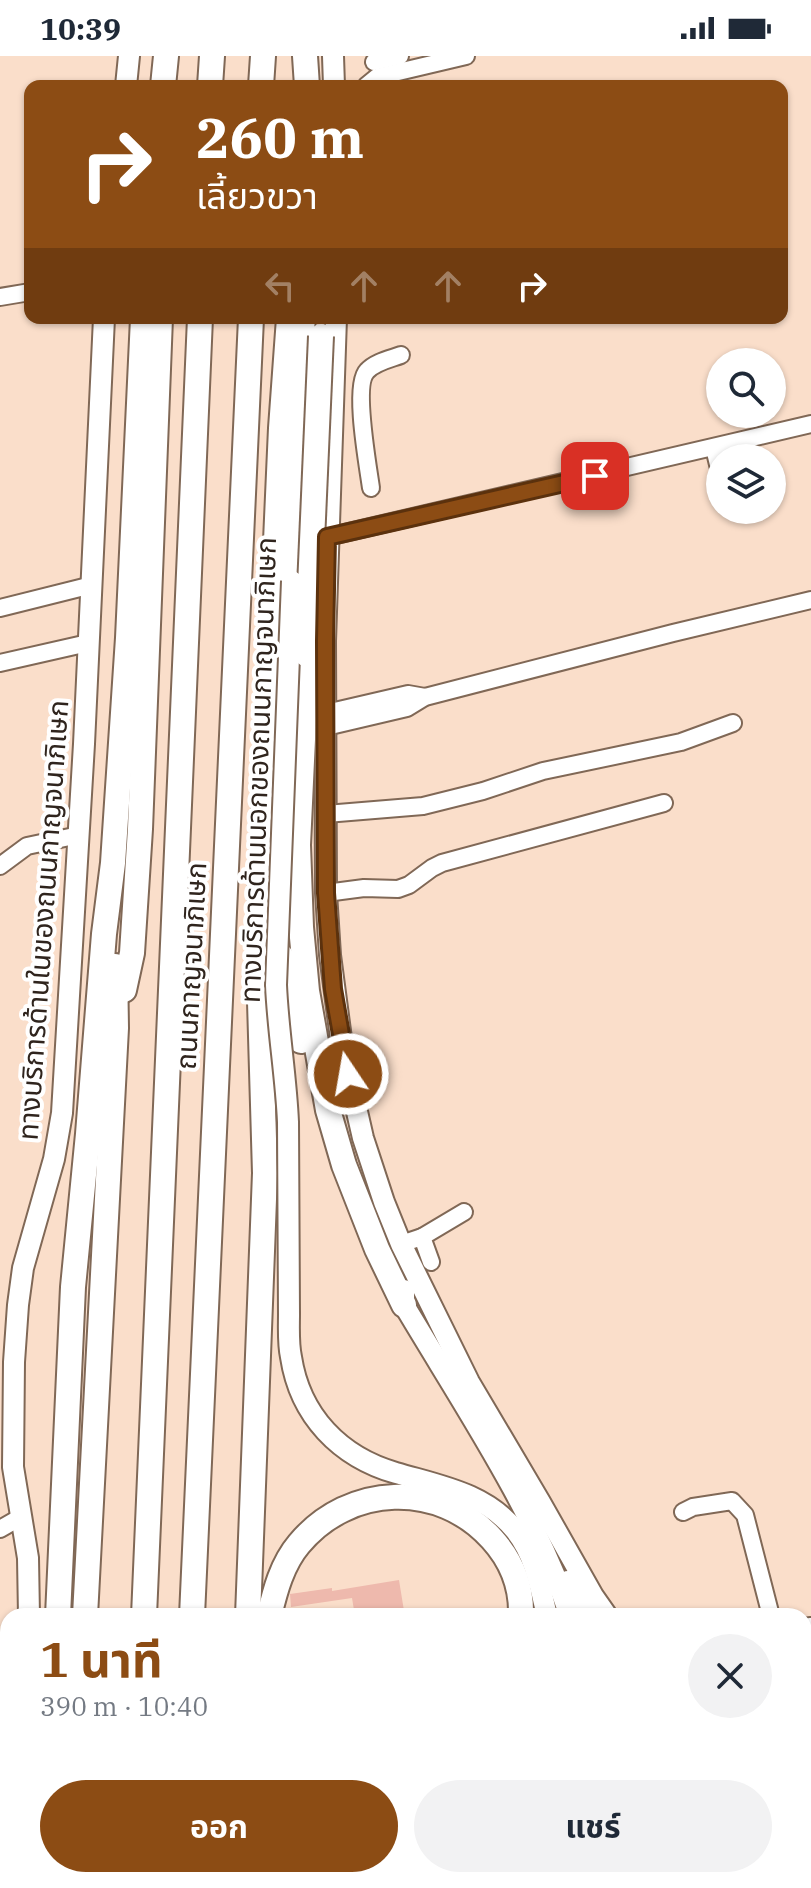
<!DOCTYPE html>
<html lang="th">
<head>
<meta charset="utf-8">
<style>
  :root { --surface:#fff; --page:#f2f2f3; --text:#1f2937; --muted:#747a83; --accent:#8c4c14 }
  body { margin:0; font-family:"IBM Plex Serif","Noto Sans Thai",serif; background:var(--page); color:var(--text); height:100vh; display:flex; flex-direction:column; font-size:30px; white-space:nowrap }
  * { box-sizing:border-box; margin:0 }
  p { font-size:26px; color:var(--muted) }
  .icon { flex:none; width:44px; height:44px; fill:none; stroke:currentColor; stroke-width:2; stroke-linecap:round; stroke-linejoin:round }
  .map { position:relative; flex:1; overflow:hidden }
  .drawer { position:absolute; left:0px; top:1552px; width:812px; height:280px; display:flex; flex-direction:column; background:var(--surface); border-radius:24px 24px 0 0; box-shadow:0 2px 6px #0004 }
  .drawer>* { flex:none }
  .top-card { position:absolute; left:24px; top:24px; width:764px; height:244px; border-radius:16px; box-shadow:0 2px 6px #0004; background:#8c4c14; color:#fff; overflow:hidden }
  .controls { position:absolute; left:706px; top:292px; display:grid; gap:16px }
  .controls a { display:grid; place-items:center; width:80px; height:80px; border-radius:50%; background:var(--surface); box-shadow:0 2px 6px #0004; font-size:40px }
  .pin { position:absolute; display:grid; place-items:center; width:68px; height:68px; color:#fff; margin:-34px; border-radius:16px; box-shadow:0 4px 12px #0006 }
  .me { position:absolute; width:88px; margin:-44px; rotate:348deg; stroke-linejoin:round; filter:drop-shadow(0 0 6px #0008) }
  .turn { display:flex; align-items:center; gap:28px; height:168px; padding:0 40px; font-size:36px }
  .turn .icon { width:104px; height:104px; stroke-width:2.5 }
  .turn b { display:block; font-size:56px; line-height:68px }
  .lanes { display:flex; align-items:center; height:76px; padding:0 40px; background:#0003; justify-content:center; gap:40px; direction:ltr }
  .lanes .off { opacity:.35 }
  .round { display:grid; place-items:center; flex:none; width:84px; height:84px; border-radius:42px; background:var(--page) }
  .headline { display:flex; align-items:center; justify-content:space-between; height:136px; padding:0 40px }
  h1 { font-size:48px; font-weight:700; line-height:60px; color:var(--accent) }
  .action { display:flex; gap:16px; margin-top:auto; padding:16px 40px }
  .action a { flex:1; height:92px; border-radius:48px; background:var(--accent); color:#fff; font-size:32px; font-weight:700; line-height:92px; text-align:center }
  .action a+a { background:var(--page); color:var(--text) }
  .status { display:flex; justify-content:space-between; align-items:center; height:56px; padding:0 40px; background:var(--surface); direction:ltr }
  .status svg { height:22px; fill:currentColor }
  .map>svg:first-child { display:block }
  .building { fill:#eeb9ad }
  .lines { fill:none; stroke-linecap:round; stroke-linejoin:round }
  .minor-casing { stroke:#806856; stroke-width:20 }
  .major-casing { stroke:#806856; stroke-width:24 }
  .highway-casing { stroke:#806856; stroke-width:28 }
  .minor { stroke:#fff; stroke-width:16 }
  .major { stroke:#fff; stroke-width:20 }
  .highway { stroke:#fff; stroke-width:24 }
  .major-bridge-casing { stroke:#806856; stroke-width:24; stroke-linecap:butt }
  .highway-bridge-casing { stroke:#806856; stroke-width:28; stroke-linecap:butt }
  .major-bridge { stroke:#fff; stroke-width:20 }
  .highway-bridge { stroke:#fff; stroke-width:24 }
  .route-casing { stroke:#5b310d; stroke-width:20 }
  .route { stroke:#8c4c14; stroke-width:14 }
  .labels { text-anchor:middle; stroke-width:8; stroke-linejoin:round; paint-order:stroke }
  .street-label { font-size:28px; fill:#2f241d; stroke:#fff }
</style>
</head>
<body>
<div class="status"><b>10:39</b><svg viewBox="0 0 49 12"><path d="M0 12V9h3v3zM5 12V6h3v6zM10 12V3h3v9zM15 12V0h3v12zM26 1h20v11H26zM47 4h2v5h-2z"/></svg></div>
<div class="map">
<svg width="811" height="1832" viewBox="0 0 811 1832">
  <rect width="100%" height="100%" fill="#fadeca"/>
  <path class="building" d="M399,1524l5,31 -33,5h-16l-3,-18 -61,9 -1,-13 42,-6v3z"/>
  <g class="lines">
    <defs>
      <g id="minor">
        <path d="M374,6l26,-6"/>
        <path d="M366,30l11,-9 89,-21"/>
        <path d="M0,241l30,-5"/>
        <path d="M714,392l6,25"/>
        <path d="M371,432c-3,-22 -18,-103 -4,-117 8,-9 23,-12 34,-16"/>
        <path d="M327,481l484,-113"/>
        <path d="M0,552l92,-23"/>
        <path d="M0,607l88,-20"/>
        <path d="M326,657l82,-19 17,3"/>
        <path d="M326,671l81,-19 18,-11 248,-64 138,-33"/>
        <path d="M326,758l97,-8 60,-15 60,-20 138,-29 52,-19"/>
        <path d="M0,810l27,-20 52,-11"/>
        <path d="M326,837l38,-5 34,1 11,-4 23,-17 10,-5 222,-60"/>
        <path d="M422,1181l9,25"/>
        <path d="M401,1188l21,-7 42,-25"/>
        <path d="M683,1456l10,-5 39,-6 13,14 26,101"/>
        <path d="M0,1473l21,-12"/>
        <path d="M804,1571l7,-1"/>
        <path d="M804,1703l7,-1"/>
        <path d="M804,1733l3,18 4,5"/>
        <path d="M592,1824l3,8"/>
        <path d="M632,1824l2,6"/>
        <path d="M477,1832l15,-8"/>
        <path d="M547,1832l21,-8"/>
      </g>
      <g id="major">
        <path d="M333,0l1,30"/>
        <path d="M126,30l3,-30"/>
        <path d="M336,262l-11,323 1,252 4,62 12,91 21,92 21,64 17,42 68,138 71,120 53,94 14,20"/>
        <path d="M292,525l8,-200 5,-63"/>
        <path d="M404,1234v15c58,98 130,203 166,311"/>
        <path d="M289,1258c0,14 -1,29 2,43 9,59 49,100 105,116 44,13 89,20 119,57 20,25 25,56 32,86"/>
        <path d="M568,1525l20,35"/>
        <path d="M29,1560l-1,-58 -15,-91 1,-105 4,-57 5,-37 31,-109 8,-46 22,-369 20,-426"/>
        <path d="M804,1594l7,-1"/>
        <path d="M804,1620l7,-2"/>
        <path d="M804,1650l7,-1"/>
        <path d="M0,1692l8,-18"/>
        <path d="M0,1822l8,-2"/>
        <path d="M76,1832l32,-8"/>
      </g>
      <g id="highway">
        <path d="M305,0l2,30"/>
        <path d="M163,30l3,-30"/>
        <path d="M210,30l2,-30"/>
        <path d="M261,30l2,-30"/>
        <path d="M307,599l-9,190 3,82 6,64 21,119 16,55 33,84 27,56"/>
        <path d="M281,900l2,24 18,61"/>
        <path d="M124,934l8,-37 8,-124 20,-511"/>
        <path d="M58,1560l15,-329 15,-153 16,-200 9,-71 15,-225 15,-320"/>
        <path d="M85,1560l31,-588 -1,-62"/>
        <path d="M144,1560l56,-1298"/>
        <path d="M192,1560l59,-1298"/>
        <path d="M248,1560l17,-443 -5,-171v-99l21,-475 8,-110"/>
        <path d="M269,1560c6,-25 13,-52 30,-72 50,-60 140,-64 193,-5 20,22 30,47 29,77"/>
        <path d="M804,1672l7,-2"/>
        <path d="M0,1747l8,-11"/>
        <path d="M71,1832v-8"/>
        <path d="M133,1832v-8"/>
        <path d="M155,1832l30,-8"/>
        <path d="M180,1832l32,-8"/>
        <path d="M239,1832l1,-8"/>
        <path d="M425,1832l10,-8"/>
      </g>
    </defs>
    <use href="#minor" class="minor-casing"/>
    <use href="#major" class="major-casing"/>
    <use href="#highway" class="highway-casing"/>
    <use href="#minor" class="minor"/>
    <use href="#major" class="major"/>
    <use href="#highway" class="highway"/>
    <defs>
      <path id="major-bridge" d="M289,1258l-1,-192c-2,-46 -10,-91 -12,-137l16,-404"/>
      <g id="highway-bridge">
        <path d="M307,599l14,-319"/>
        <path d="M180,1832v-8"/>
      </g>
    </defs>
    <use href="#major-bridge" class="major-bridge-casing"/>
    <use href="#highway-bridge" class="highway-bridge-casing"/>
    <use href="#major-bridge" class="major-bridge"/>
    <use href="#highway-bridge" class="highway-bridge"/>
  </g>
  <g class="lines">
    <defs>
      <path id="route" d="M348,1018l-15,-85 -7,-96 -1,-252 2,-104 268,-61"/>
    </defs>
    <use href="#route" class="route-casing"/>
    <use href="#route" class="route"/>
  </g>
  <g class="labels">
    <g class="street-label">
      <text transform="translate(258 714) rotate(-88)" y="10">ทางบริการด้านนอกของถนนกาญจนาภิเษก</text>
      <text transform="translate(43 864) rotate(-86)" y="10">ทางบริการด้านในของถนนกาญจนาภิเษก</text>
      <text transform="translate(191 910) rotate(-87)" y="10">ถนนกาญจนาภิเษก</text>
    </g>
  </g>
</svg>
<div class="controls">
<a><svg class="icon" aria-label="search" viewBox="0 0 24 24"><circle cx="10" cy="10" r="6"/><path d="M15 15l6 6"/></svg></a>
<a><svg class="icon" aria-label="layers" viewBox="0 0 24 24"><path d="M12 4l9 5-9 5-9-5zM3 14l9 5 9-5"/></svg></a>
</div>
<div class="pin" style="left:595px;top:420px;background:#d93025"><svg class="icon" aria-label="arrive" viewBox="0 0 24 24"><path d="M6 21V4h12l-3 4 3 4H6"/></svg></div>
<svg class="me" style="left:348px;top:1018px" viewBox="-20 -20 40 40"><circle r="17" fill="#8c4c14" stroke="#fff" stroke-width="3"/><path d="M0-11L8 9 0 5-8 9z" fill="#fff"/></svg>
<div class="top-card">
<div class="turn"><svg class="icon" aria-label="right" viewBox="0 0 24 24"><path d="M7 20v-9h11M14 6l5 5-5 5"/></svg><div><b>260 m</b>เลี้ยวขวา</div></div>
<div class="lanes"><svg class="icon off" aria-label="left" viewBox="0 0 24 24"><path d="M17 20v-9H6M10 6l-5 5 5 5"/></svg><svg class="icon off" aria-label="ahead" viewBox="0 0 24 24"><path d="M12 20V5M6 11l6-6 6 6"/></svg><svg class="icon off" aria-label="ahead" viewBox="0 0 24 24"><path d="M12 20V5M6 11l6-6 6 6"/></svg><svg class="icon" aria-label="right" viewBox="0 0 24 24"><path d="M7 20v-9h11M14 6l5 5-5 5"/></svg></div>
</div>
<section class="drawer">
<div class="headline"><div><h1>1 นาที</h1><p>390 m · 10:40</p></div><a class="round"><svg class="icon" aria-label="close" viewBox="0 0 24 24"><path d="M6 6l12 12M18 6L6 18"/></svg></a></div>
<div class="action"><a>ออก</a><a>แชร์</a></div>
</section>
</div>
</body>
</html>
